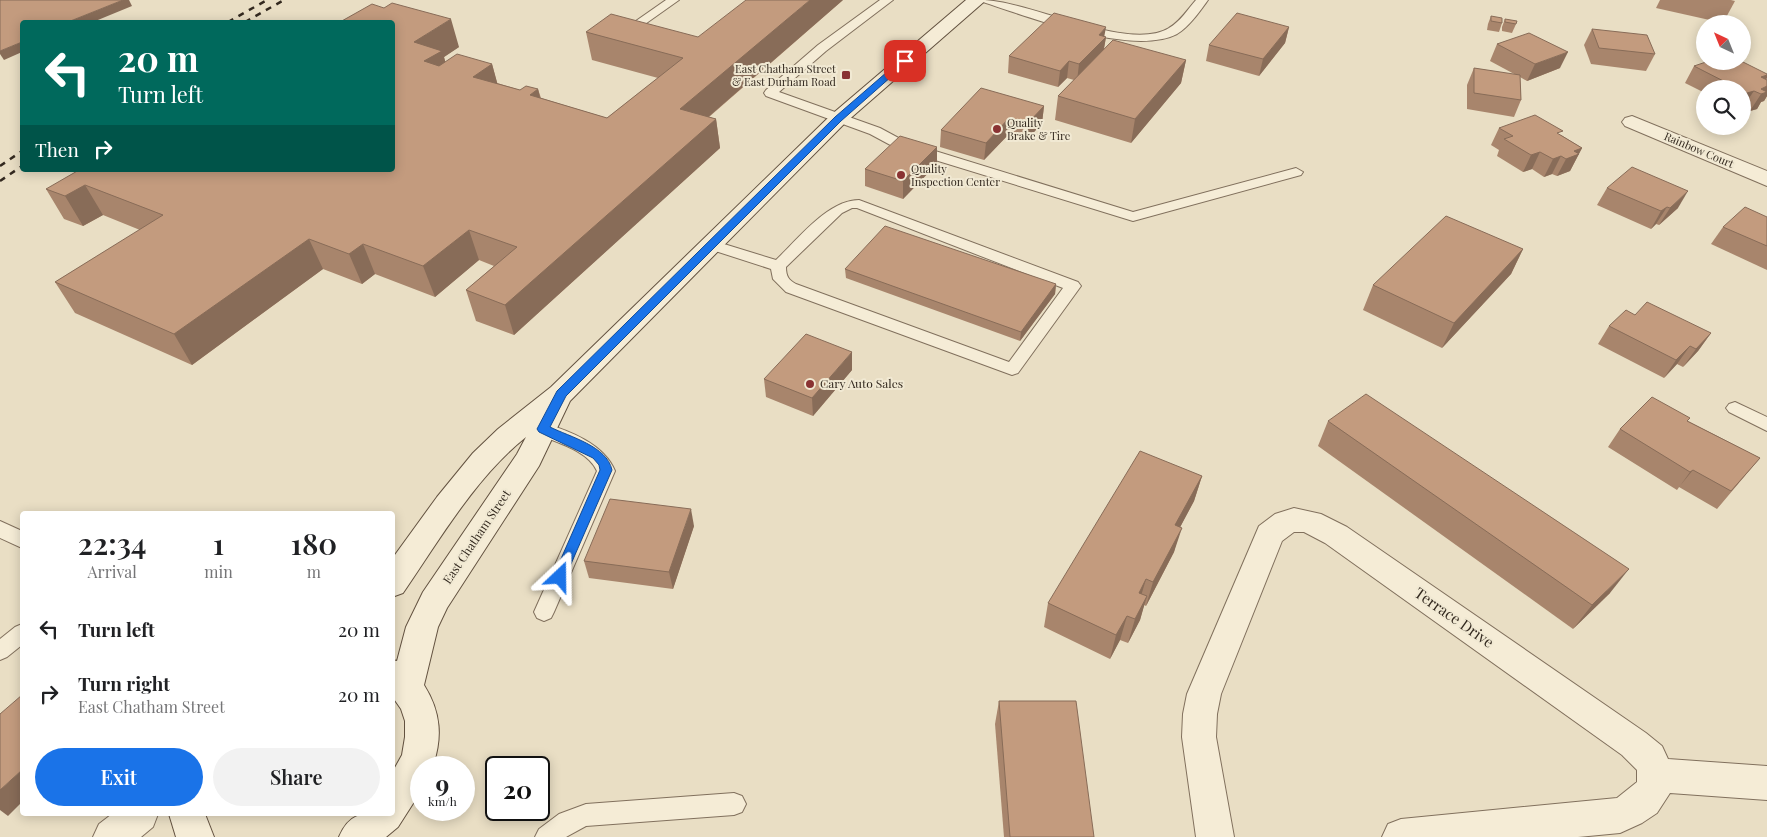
<!DOCTYPE html>
<html lang="en">
<head>
<meta charset="utf-8">
<style>
  :root { --surface:#fff; --page:#f2f2f2; --text:#202124; --muted:#757577; --accent:#1a73e8 }
  body { margin:0; font-family:"Playfair Display",serif; background:var(--page); color:var(--text); height:100vh; display:flex; flex-direction:column; font-size:19px; white-space:nowrap }
  * { box-sizing:border-box; margin:0 }
  p { font-size:16px; color:var(--muted) }
  .icon { flex:none; width:28px; height:28px; fill:none; stroke:currentColor; stroke-width:2; stroke-linecap:round; stroke-linejoin:round }
  .map { position:relative; flex:1; overflow:hidden }
  .details { position:absolute; left:20px; top:511px; width:375px; height:305px; display:flex; flex-direction:column; background:var(--surface); border-radius:5px; box-shadow:0 2px 12px #0003 }
  .details>* { flex:none }
  .hud { position:absolute; left:20px; top:20px; width:375px; height:152px; border-radius:5px; box-shadow:0 2px 12px #0003; background:#00695c; color:#fff; overflow:hidden }
  .needle { width:32px; rotate:317deg }
  .buttons { position:absolute; left:1696px; top:15px; display:grid; gap:10px }
  .buttons a { display:grid; place-items:center; width:55px; height:55px; border-radius:50%; background:var(--surface); box-shadow:0 2px 12px #0003; font-size:25px }
  .speed { position:absolute; left:410px; top:756px; display:flex; gap:10px; font-size:25px; font-weight:700; text-align:center }
  .speed>* { display:grid; place-content:center; width:65px; height:65px; border-radius:50%; background:var(--surface); box-shadow:0 2px 12px #0003; line-height:1 }
  .speed small { font-size:12px; font-weight:400 }
  .speed .limit { border:2px solid #111; border-radius:8px; background:#fff; color:#111 }
  .pin { position:absolute; display:grid; place-items:center; width:42px; height:42px; color:#fff; margin:-21px; border-radius:10px; box-shadow:0 2px 8px #0006 }
  .me { position:absolute; width:55px; margin:-28px; rotate:23deg; stroke-linejoin:round; filter:drop-shadow(0 0 4px #0008) }
  .turn { display:flex; align-items:center; gap:18px; height:105px; padding:0 15px; font-size:22px }
  .turn .icon { width:65px; height:65px; stroke-width:2.5 }
  .turn b { display:block; font-size:35px; line-height:42px }
  .then { display:flex; align-items:center; height:48px; padding:0 15px; background:#0003; gap:10px; font-size:19px }
  .eta { display:flex; justify-content:space-evenly; align-items:center; height:85px; text-align:center }
  .eta b { font-size:30px; font-weight:600; line-height:35px }
  .cta { display:flex; gap:10px; margin-top:auto; padding:10px 15px }
  .cta a { flex:1; height:58px; border-radius:30px; background:var(--accent); color:#fff; font-size:20px; font-weight:600; line-height:58px; text-align:center }
  .cta a+a { background:var(--page); color:var(--text) }
  ul { padding:0; list-style:none }
  li { display:flex; align-items:center; gap:15px; height:65px; padding:0 15px }
  li div { flex:1 }
  li b { display:block; font-size:19px }
  li em { font-style:normal }
  .map>svg:first-child { display:block }
  .lines { fill:none; stroke-linecap:round; stroke-linejoin:round }
  .service-casing { stroke:#81705d; stroke-width:2 }
  .minor-casing { stroke:#81705d; stroke-width:2 }
  .tertiary-casing { stroke:#81705d; stroke-width:2 }
  .secondary-casing { stroke:#635240; stroke-width:2 }
  .service { fill:#f5ecd6; fill-rule:evenodd }
  .minor { fill:#f5ecd6; fill-rule:evenodd }
  .tertiary { fill:#f5ecd6; fill-rule:evenodd }
  .secondary { fill:#f5ecd6; fill-rule:evenodd }
  .rail { stroke:#33291f; stroke-width:2.5; stroke-dasharray:6 6; stroke-linecap:butt }
  .wall { fill:#a8856c }
  .shaded-wall { fill:#886c58 }
  .building { fill:#c39b7e; stroke:#886c58 }
  .route { fill:#1a73e8; stroke:#114b97 }
  .poi-dot { fill:#8a3333; stroke:#f1e9d3; stroke-width:2 }
  .labels { text-anchor:middle; stroke-width:4; stroke-linejoin:round; paint-order:stroke }
  .far-poi-label { font-size:11px; fill:#33291f; stroke:#f1e9d3; text-anchor:start }
  .far-street-label { font-size:11px; fill:#33291f; stroke:#f1e9d3 }
  .poi-label { font-size:12px; fill:#33291f; stroke:#f1e9d3; text-anchor:start }
  .street-label { font-size:12px; fill:#33291f; stroke:#f1e9d3 }
  .near-street-label { font-size:15px; fill:#33291f; stroke:#f1e9d3 }
</style>
</head>
<body>
<div class="map">
<svg width="1767" height="837" viewBox="0 0 1767 837">
  <rect width="100%" height="100%" fill="#e9dec4"/>
  <g class="lines">
    <defs>
      <g id="service">
        <path d="M666,0h13l-48,34h-8v-4z"/>
        <path d="M880,0h13l-67,51 -47,41 101,36 26,14 227,70 163,-44 7,4 -2,3 -168,46 -237,-73 -26,-14 -104,-38 -2,-3 2,-3 52,-45z"/>
        <path d="M981,0c48,0 147,53 188,28 11,-6 19,-19 27,-28h12c-8,11 -19,27 -31,34 -45,23 -148,-17 -194,-32z"/>
        <path d="M859,200l219,82 3,4 -63,87 -6,2 -226,-83 -13,-13 -2,-10 -65,-21 -2,-3 7,-5 65,20c22,-21 52,-60 83,-60zM852,208h5l206,80 -54,74 -213,-78c-7,-4 -10,-7 -10,-17l56,-54z"/>
        <path d="M1735,402l32,15v14l-38,-19 -3,-4 3,-4z"/>
        <path d="M543,423c27,8 61,21 72,48l-61,141 -3,6 -7,3 -7,-3 -3,-6 63,-141c-9,-21 -42,-29 -60,-37l-3,-5 3,-5z"/>
        <path d="M0,521l22,10v17l-22,-10z"/>
        <path d="M22,624v21l-15,12 -7,3v-21l15,-12z"/>
        <path d="M734,793l8,3 4,8 -4,8 -8,3 -148,11 -20,11h-31l4,-8 20,-15 27,-10z"/>
      </g>
      <g id="minor">
        <path d="M1632,116l135,55v15l-142,-60 -3,-4 3,-4z"/>
        <path d="M1294,508l27,6 26,13 299,206 16,13 6,13 99,7v34l-97,-7 -13,20 -15,10 -22,10 -42,4h-196l6,-13 13,-5 216,-21 20,-16v-12l-15,-15 -297,-212 -21,-11h-10l-12,9 -61,153 -4,20 -1,23 18,100h-38l-14,-100 1,-23 4,-20 72,-168 16,-12z"/>
      </g>
      <path id="tertiary" d="M112,814h46l-5,13 -12,10h-48l6,-13z"/>
      <g id="secondary">
        <path d="M966,0h20l-141,123 -275,278 -31,65 -92,142 -9,19 -14,58c17,27 19,53 8,83h-11v23l-23,36 -12,10h-47c12,-28 27,-23 53,-23v-41l10,-18 3,-18v-16l-4,-12 -9,-13v-36l5,1 9,-34 17,-35 94,-138 9,-17c-51,41 -86,102 -123,156l-11,4v-38l45,-62 36,-44 25,-24 53,-42 280,-272z"/>
        <path d="M169,814h36l9,23h-38z"/>
      </g>
    </defs>
    <use href="#service" class="service-casing"/>
    <use href="#minor" class="minor-casing"/>
    <use href="#tertiary" class="tertiary-casing"/>
    <use href="#secondary" class="secondary-casing"/>
    <use href="#service" class="service"/>
    <use href="#minor" class="minor"/>
    <use href="#tertiary" class="tertiary"/>
    <use href="#secondary" class="secondary"/>
    <g class="rail">
      <path d="M228,22l39,-22"/>
      <path d="M245,22l39,-22"/>
      <path d="M0,166l22,-15"/>
      <path d="M0,181l22,-15"/>
    </g>
  </g>
  <g class="wall">
    <path d="M843,0l-134,117 7,2 4,29 -206,187 -38,-14 -10,-31 28,-24 -15,-6 -44,37 -60,-23 -13,10 -39,-15 -131,96 -117,-52 -20,-31 85,-52 -37,-15 -20,11 -19,-7 -18,-30 346,-167 67,25 -15,10 1,5 47,2 5,19 23,7 18,-1 3,9 66,20 51,-40 -66,-18 -6,-28 112,5z"/>
    <path d="M1660,0h71l4,1 -12,22 -67,-15z"/>
    <path d="M1491,16l11,7 -3,9 -12,-2 1,-6z"/>
    <path d="M1505,19l11,5 -4,9 -10,-2v-4z"/>
    <path d="M1289,27l-4,16 -26,33 -53,-15 3,-16z"/>
    <path d="M1592,29l63,25 -9,17 -55,-7 -7,-19z"/>
    <path d="M1104,36l2,1 -2,12 82,11 -5,23 -50,60 -76,-23 3,-24 16,-16 -7,-2 -9,9 -50,-14 1,-17z"/>
    <path d="M1497,44l63,24 -33,13 -7,-4 1,23 -7,17 -47,-8v-24l7,-17 42,7 -26,-14z"/>
    <path d="M1737,64l30,10v4l-1,1 1,1v16l-3,5 -3,1 -4,7 -7,2 -8,-3v-19h-37v4l-20,-10 9,-17z"/>
    <path d="M1044,106l-2,17 -15,17 -19,-5 -24,25 -44,-13 1,-17z"/>
    <path d="M1499,128l62,7 21,13 -12,23 -13,5 -5,-2 -8,3 -12,-8 -9,3 -26,-16 2,-6 -8,-5z"/>
    <path d="M937,164l-34,35 -38,-13v-17z"/>
    <path d="M1607,188l71,20 -19,17 -3,-1 -5,5 -54,-24z"/>
    <path d="M1767,217v53l-56,-26 12,-17z"/>
    <path d="M1523,249l-12,25 -69,74 -79,-38 10,-25z"/>
    <path d="M845,269l211,15 -1,10 -35,47 -174,-63z"/>
    <path d="M1635,315l76,18 -13,18 -15,16 -6,-3 -13,14 -66,-34 11,-18z"/>
    <path d="M852,370l-39,46 -47,-19 -2,-18z"/>
    <path d="M1328,421l282,172 -37,36 -255,-183z"/>
    <path d="M1688,421l72,37 -43,51 -38,-22 -2,3 -69,-43 12,-18z"/>
    <path d="M1202,476l-8,25 -14,26 -6,25 -28,54 -2,-1 -4,15 -12,23 -8,-3 -10,19 -66,-32 4,-24z"/>
    <path d="M694,526l-21,63 -84,-11 -5,-17z"/>
    <path d="M999,701l95,136h-90l-9,-113z"/>
  </g>
  <g class="shaded-wall">
    <path d="M123,0h6l3,6 -39,16h-25z"/>
    <path d="M810,0h33l-159,138 -4,-29z"/>
    <path d="M451,19l8,28 -15,10 6,22 -27,-9 -9,-28z"/>
    <path d="M1106,27l-2,11 2,-1 -3,16 -26,28 2,-17 20,-29z"/>
    <path d="M1289,27l-4,16 -26,33 4,-17z"/>
    <path d="M22,42v10l-18,8 -4,-6v-3z"/>
    <path d="M1568,52l-8,16 -33,13 8,-17z"/>
    <path d="M1186,60l-5,23 -50,60 4,-24z"/>
    <path d="M1069,61l-2,17 -9,9 2,-16z"/>
    <path d="M492,64l8,29 -27,-16z"/>
    <path d="M1767,75v3l-9,13h-4l-12,17v-8l5,-7 14,-16z"/>
    <path d="M1767,86v10l-3,5 -3,1 -4,7 -7,2 11,-17v-5z"/>
    <path d="M538,89l7,29 -15,-23z"/>
    <path d="M1044,106l-2,17 -15,17 1,-17z"/>
    <path d="M1009,118l-1,17 -24,25 2,-17z"/>
    <path d="M716,119l4,29 -206,187 -9,-30z"/>
    <path d="M937,147v17l-34,35v-18z"/>
    <path d="M1582,148l-12,23 -13,5 9,-17 8,-8z"/>
    <path d="M1540,152l-8,17 -9,3 8,-17z"/>
    <path d="M1561,156l-9,18 -8,3 9,-18z"/>
    <path d="M85,185l18,30 -20,11 -18,-30z"/>
    <path d="M1688,191l-10,17 -19,17 11,-17z"/>
    <path d="M1667,207l-11,17 -5,5 10,-18z"/>
    <path d="M469,230l10,30 -44,37 -12,-31z"/>
    <path d="M309,239l14,30 -131,96 -18,-31z"/>
    <path d="M363,244l12,30 -13,10 -13,-30z"/>
    <path d="M1523,249l-12,25 -69,74 12,-25z"/>
    <path d="M1056,284l-1,10 -35,47 1,-9z"/>
    <path d="M1711,333l-13,18 -15,16 13,-18z"/>
    <path d="M1690,346l-13,18 -13,14 12,-18z"/>
    <path d="M852,352v18l-39,46 -1,-18z"/>
    <path d="M1693,470l-14,17 -2,3 13,-18z"/>
    <path d="M1202,476l-8,25 -26,49 7,-25z"/>
    <path d="M691,509l3,17 -21,63 -4,-17z"/>
    <path d="M1182,528l-8,24 -28,54 7,-24z"/>
    <path d="M1629,569l-19,24 -37,36 19,-24z"/>
    <path d="M1146,579l-7,24v-10z"/>
    <path d="M1147,596l-7,24 -12,23 7,-24z"/>
    <path d="M1127,616l-7,24 -10,19 6,-24z"/>
    <path d="M22,770v32l-14,14 -8,-6v-20z"/>
  </g>
  <g class="building">
    <path d="M0,0h123l-55,22h-46v20l-22,9z"/>
    <path d="M746,0h64l-130,109 36,10 -211,186 -39,-15 51,-43 -48,-17 -46,36 -60,-22 -14,10 -40,-15 -135,95 -119,-52 108,-67 -78,-30 -20,11 -19,-7 33,-19h313v-148h-52l32,-18 12,4 8,-5 59,16 -37,23 28,9 -18,10 15,5 18,-12 35,10 -19,13 47,13 6,-4 12,3 -8,6 77,23 76,-60 -97,-26 25,-18 87,23z"/>
    <path d="M1054,13l52,14 -7,8 7,2 -27,27 -10,-3 -9,10 -51,-15z"/>
    <path d="M1237,13l52,14 -26,32 -54,-14z"/>
    <path d="M1491,16l11,2v5l-11,-2z"/>
    <path d="M1505,19l12,2 -1,3 -11,-2z"/>
    <path d="M1592,29l55,6 8,19 -56,-6z"/>
    <path d="M1529,33l39,19 -33,12 -38,-20z"/>
    <path d="M1113,40l73,20 -51,59 -77,-23z"/>
    <path d="M1709,61h22l6,3 6,-2 24,12v1l-6,2 6,3v6l-6,3 6,3 -6,2 -7,-3 -7,2 -5,-2v-2h-3l-45,-23z"/>
    <path d="M1474,68l46,7 1,25 -47,-7z"/>
    <path d="M981,88l63,18 -16,17 -19,-5 -23,25 -45,-13z"/>
    <path d="M1535,115l28,16 -6,2 25,15 -8,3 5,3 -13,5 -5,-3 -8,3 -13,-7 -9,3 -27,-16 9,-3 -14,-8z"/>
    <path d="M900,136l37,11 -34,34 -38,-12z"/>
    <path d="M1632,167l56,24 -18,17 -3,-1 -6,4 -54,-23z"/>
    <path d="M1745,207l22,10v29l-44,-19z"/>
    <path d="M1446,216l77,33 -69,74 -81,-38z"/>
    <path d="M885,226l171,58 -35,48 -176,-63z"/>
    <path d="M1647,302l64,31 -15,16 -6,-3 -14,14 -67,-34 17,-16 9,5z"/>
    <path d="M806,334l46,18 -40,46 -48,-19z"/>
    <path d="M1366,394l263,175 -37,36 -264,-184z"/>
    <path d="M1652,397l38,21 -3,3 73,37 -29,33 -38,-21 -3,2 -70,-43z"/>
    <path d="M1140,451l62,25 -27,49 7,3 -29,54 -7,-3 -7,14 8,3 -12,23 -8,-3 -11,19 -68,-32z"/>
    <path d="M610,499l81,10 -22,63 -85,-11z"/>
    <path d="M22,695v75l-22,20v-76z"/>
    <path d="M999,701h77l18,136h-84z"/>
  </g>
  <path class="route" d="M902,59l7,2 -68,60 -275,275 -16,31c20,10 57,19 62,43l-48,110h-9l-2,-3 47,-107 -1,-5 -6,-7 -54,-26 -2,-3 20,-38 278,-274z"/>
  <g class="poi-dot">
    <rect x="841" y="70" width="10" height="10" rx="2.5"/>
    <circle cx="997" cy="129" r="5"/>
    <circle cx="901" cy="175" r="5"/>
    <circle cx="810" cy="384" r="5"/>
  </g>
  <g class="labels">
    <g class="far-poi-label">
      <text x="836" y="73" text-anchor="end">East Chatham Street<tspan x="836" dy="13">&amp; East Durham Road</tspan></text>
      <text x="1007" y="127">Quality<tspan x="1007" dy="13">Brake &amp; Tire</tspan></text>
      <text x="911" y="173">Quality<tspan x="911" dy="13">Inspection Center</tspan></text>
    </g>
    <g class="far-street-label">
      <text transform="translate(1699 150) rotate(23)" y="4">Rainbow Court</text>
    </g>
    <g class="poi-label">
      <text x="820" y="388">Cary Auto Sales</text>
    </g>
    <g class="street-label">
      <text transform="translate(477 537) rotate(-56)" y="4">East Chatham Street</text>
    </g>
    <g class="near-street-label">
      <text transform="translate(1454 618) rotate(35)" y="5">Terrace Drive</text>
    </g>
  </g>
</svg>
<div class="buttons">
<a><svg class="needle" viewBox="-14 -14 28 28"><path d="M0-13l5 13h-10z" fill="#e53935"/><path d="M0 13l5-13h-10z" fill="#757577"/></svg></a>
<a><svg class="icon" aria-label="search" viewBox="0 0 24 24"><circle cx="10" cy="10" r="6"/><path d="M15 15l6 6"/></svg></a>
</div>
<div class="speed"><div>9<small>km/h</small></div><div class="limit">20</div></div>
<div class="pin" style="left:905px;top:61px;background:#d93025"><svg class="icon" aria-label="arrive" viewBox="0 0 24 24"><path d="M6 21V4h12l-3 4 3 4H6"/></svg></div>
<svg class="me" style="left:560px;top:577px" viewBox="-20 -20 40 40"><path d="M0-17L14 15 0 8-14 15z" fill="#1a73e8" stroke="#fff" stroke-width="4"/></svg>
<div class="hud">
<div class="turn"><svg class="icon" aria-label="left" viewBox="0 0 24 24"><path d="M17 20v-9H6M10 6l-5 5 5 5"/></svg><div><b>20 m</b>Turn left</div></div>
<div class="then">Then<svg class="icon" aria-label="right" viewBox="0 0 24 24"><path d="M7 20v-9h11M14 6l5 5-5 5"/></svg></div>
</div>
<section class="details">
<div class="eta">
<div><b>22:34</b><p>Arrival</p></div>
<div><b>1</b><p>min</p></div>
<div><b>180</b><p>m</p></div>
</div>
<ul>
<li><svg class="icon" aria-label="left" viewBox="0 0 24 24"><path d="M17 20v-9H6M10 6l-5 5 5 5"/></svg><div><b>Turn left</b></div><em>20 m</em></li>
<li><svg class="icon" aria-label="right" viewBox="0 0 24 24"><path d="M7 20v-9h11M14 6l5 5-5 5"/></svg><div><b>Turn right</b><p>East Chatham Street</p></div><em>20 m</em></li>
</ul>
<div class="cta"><a>Exit</a><a>Share</a></div>
</section>
</div>
</body>
</html>
